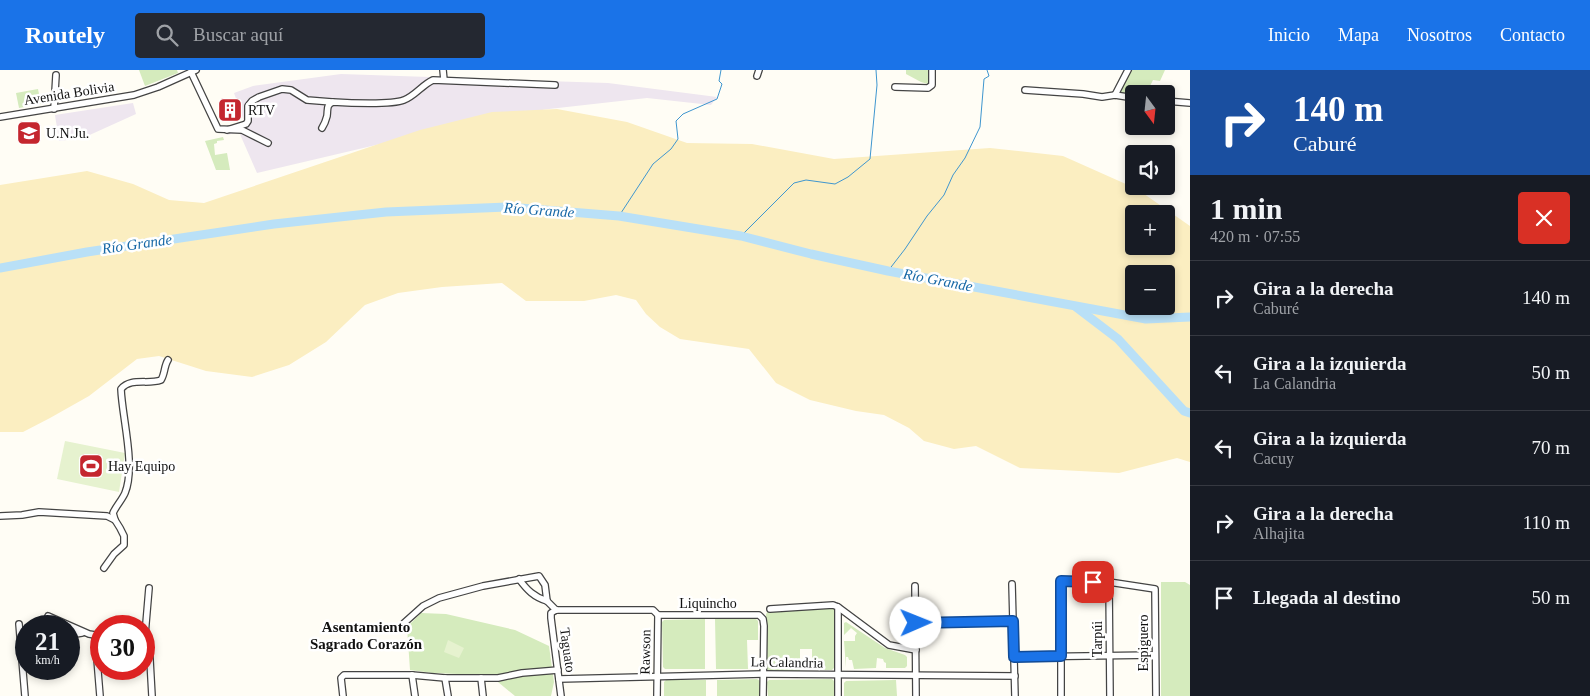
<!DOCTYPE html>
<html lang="es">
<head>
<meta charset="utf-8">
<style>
  :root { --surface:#171b24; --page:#242831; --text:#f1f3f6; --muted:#9ea1a6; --line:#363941; --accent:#1a73e8 }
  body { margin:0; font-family:"Times New Roman",serif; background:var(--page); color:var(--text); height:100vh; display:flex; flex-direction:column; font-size:19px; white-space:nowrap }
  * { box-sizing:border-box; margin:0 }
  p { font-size:16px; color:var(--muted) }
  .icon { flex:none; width:28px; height:28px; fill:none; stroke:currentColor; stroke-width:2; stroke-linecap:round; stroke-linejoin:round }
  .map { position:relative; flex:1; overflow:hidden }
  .drawer { display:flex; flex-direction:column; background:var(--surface); width:400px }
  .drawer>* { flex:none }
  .banner { background:#1a4fa0; color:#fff; overflow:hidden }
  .needle { width:32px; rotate:165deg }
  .tools { position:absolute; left:1125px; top:15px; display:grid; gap:10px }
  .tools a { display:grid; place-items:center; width:50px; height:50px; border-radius:5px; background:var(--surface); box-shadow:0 2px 8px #0003; font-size:25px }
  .speed { position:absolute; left:15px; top:545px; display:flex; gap:10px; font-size:25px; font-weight:700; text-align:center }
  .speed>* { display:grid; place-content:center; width:65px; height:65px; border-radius:50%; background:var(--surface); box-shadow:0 2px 8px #0003; line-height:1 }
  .speed small { font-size:12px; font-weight:400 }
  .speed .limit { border:8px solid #d22; background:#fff; color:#111 }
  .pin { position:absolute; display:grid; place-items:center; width:42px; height:42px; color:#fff; margin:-21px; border-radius:10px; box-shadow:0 2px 8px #0006 }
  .me { position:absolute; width:55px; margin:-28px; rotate:89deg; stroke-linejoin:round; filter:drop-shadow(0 0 4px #0008) }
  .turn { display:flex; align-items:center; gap:18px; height:105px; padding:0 20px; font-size:22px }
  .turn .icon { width:65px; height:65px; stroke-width:2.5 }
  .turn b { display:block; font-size:35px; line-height:42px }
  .round { display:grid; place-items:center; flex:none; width:52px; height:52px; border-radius:5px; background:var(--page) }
  .headline { display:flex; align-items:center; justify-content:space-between; height:85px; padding:0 20px }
  h1 { font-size:30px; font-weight:800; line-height:38px }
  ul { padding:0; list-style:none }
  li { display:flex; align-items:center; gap:15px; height:75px; padding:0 20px; border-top:1px solid var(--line) }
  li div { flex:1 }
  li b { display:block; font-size:19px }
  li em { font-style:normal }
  header { display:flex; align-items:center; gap:30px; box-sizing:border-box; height:70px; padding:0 25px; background:var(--accent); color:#fff }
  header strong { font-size:24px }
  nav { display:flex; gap:28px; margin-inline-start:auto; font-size:18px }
  .search { width:350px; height:45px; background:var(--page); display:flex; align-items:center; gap:12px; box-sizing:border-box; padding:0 18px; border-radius:5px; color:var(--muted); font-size:19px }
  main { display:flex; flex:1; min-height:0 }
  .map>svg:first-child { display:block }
  .industrial { fill:#eee6ef }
  .green { fill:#d5ebbd }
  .sand { fill:#fbeec1; fill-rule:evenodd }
  .pitch { fill:#e6f2cf }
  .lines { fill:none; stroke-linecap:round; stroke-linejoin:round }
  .stream { stroke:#3f96cf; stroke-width:1 }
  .river { stroke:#b9e0f7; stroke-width:9 }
  .minor-casing { stroke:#444; stroke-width:8 }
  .minor { stroke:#fff; stroke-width:5.5 }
  .route-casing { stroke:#114b97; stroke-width:12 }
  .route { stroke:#1a73e8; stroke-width:9 }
  .labels { text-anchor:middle; stroke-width:5; stroke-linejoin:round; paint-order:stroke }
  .street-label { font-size:14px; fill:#111; stroke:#fff }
  .poi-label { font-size:14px; fill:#111; stroke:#fff; text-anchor:start }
  .water-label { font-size:15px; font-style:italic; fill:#1768a6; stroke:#fff }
  .neighbourhood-label { font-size:15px; font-weight:bold; fill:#111; stroke:#fff }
</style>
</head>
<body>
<header>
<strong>Routely</strong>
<div class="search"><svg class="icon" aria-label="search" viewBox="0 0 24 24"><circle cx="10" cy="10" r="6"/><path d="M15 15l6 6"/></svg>Buscar aquí</div>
<nav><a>Inicio</a><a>Mapa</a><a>Nosotros</a><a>Contacto</a></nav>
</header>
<main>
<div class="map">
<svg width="1190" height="626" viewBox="0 0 1190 626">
  <rect width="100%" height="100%" fill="#fffdf5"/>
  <g class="industrial">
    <path d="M341,4l267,9 109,14 -6,8 -64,-7 -98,11 -54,8 -238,56 -18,-41 -12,3 -2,-7 19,-7 -10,-28 19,-7z"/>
    <path d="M133,33l3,11 -53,24 -24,3 -4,-26z"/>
  </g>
  <g class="green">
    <path d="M139,0h38l1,3 -33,13z"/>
    <path d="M906,0h24l1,15 -10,-3 -15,-8z"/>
    <path d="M1131,0h34l-5,11 -7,-1 -7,14h-12v2l-14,-3z"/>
    <path d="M38,19l3,15 -22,4 -3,-15z"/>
    <path d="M223,67l1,3 -7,1v2l-3,1 1,11 12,-2 3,17h-14l-11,-29z"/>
    <path d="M1161,512h24l5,3v111h-29z"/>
    <path d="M832,536l2,2v60l-2,2h-20v-21h-12v22h-31l-2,-2 -1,-55 2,-3z"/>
    <path d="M421,543l25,1 69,16 34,16 5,36 -3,14h-36l-17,-14 -16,-7 -49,-2 -23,-3 -3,-43z"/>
    <path d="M705,549v50h-40l-2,-2 -1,-45 2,-2z"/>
    <path d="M715,549h41l2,2v19h-11l1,29h-32z"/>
    <path d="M846,552l39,26 20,7 2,2v9l-2,2h-19v-5l-2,-1 -1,-3 -6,-1 -1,10 -22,1 -2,-9h-3l-1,-3h-2v11l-2,-27h11v-5l2,-3 -6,-5 -7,7v-12z"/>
    <path d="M757,609l3,2v15h-43v-16z"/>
    <path d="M832,609l2,2v15h-66l-1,-14 2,-2z"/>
    <path d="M666,610h40v16h-42v-14z"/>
    <path d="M896,610l1,16h-53v-13l2,-2z"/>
  </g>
  <path class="sand" d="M557,39l70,13 60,21 65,1 82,15 156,-11 73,8 74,33 53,37v236l-13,-4 -58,15 -99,-5 -44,-22 -22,3 -30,-8 -15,-13 -25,-13 -28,-4 -46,-11 -34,-17 -27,-34 -69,-10 -20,-12 -14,-13 -10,-14 -20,-5 -32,6h-58l-24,-18 -60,4 -44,6 -33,12 -39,37 -37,23 -37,12 -46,-6 -47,-15 -22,3 -48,37 -39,22 -27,14h-23v-247l87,-14 46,13 36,16 35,3 216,-73 72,-18zM1134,144h32v32h-32zM1134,204h32v32h-32z"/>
  <g class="pitch">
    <path d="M65,371l60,12 -6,39 -62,-13z"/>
    <path d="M448,570l16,8 -5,10 -15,-6z"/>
  </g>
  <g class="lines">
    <g class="stream">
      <path d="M619,146l34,-52 18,-15 7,-10 -2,-18 7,-7 34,-15 5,-15 -3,-3 2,-11"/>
      <path d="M741,166l53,-53 12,-3 29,4 13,-7 22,-18 7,-74 -1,-15"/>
      <path d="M888,201l17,-22 22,-33 17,-21 9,-20 12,-17 15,-31 4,-48 5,-3 -2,-6"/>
    </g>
    <g class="river">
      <path d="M0,198l87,-16 187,-28 112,-12 121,-5 112,9 122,20 70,18 77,17 258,48 44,-2"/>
      <path d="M1076,237l42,32 66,72 6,2"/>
    </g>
    <defs>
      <g id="minor">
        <path d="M443,0l1,10"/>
        <path d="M191,2l27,57 24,1 26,13"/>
        <path d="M757,6l2,-6"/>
        <path d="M895,17l33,1 4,-3v-15"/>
        <path d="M1025,20l58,4 19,3 13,-2 19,3"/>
        <path d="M1115,25l13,-25"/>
        <path d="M1166,31l24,2"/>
        <path d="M54,39l2,-34"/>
        <path d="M0,47l134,-22 24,-8 38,-17"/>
        <path d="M322,58c2,-3 4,-8 5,-12 1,-7 -1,-11 6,-14 15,1 59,3 71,-2 11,-4 18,-15 29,-20l122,5"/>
        <path d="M227,60l19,-6 2,-3v-15l4,-5 7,-4 23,-8 9,1 16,10 25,2"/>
        <path d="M0,446l22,-1 17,-3 68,4 8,4 5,8 4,8v9l-10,9 -10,14"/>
        <path d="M115,450l-2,-7c3,-7 9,-13 12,-20 11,-27 -3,-76 -4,-104 10,-12 27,-4 40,-9 4,-6 3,-14 7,-20"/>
        <path d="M519,509c8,11 15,18 28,22"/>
        <path d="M1109,512l1,114"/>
        <path d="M1012,514l3,112"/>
        <path d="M915,516l1,110"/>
        <path d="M838,537l51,38 27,5"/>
        <path d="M770,539l63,-4 5,2v89"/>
        <path d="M556,540h97l5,5 -1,81"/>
        <path d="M556,540l-5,3v5l10,78"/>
        <path d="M658,545h101l4,4 1,7 -1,70"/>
        <path d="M48,546l41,18 6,1 6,-1"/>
        <path d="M404,553l19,-17 16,-8 44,-12 56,-10 6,9 2,16 9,9"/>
        <path d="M916,553l97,-2"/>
        <path d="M19,554l6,72"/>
        <path d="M69,565l13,-2"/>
        <path d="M95,565l5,61"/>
        <path d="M144,565l3,2 2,5 3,54"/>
        <path d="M145,565l4,-47"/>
        <path d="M1014,587l141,-2"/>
        <path d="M412,605l3,21"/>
        <path d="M445,608l3,18"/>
        <path d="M481,608l2,18"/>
        <path d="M559,609l204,-5 252,2"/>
        <path d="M343,626l-2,-18 3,-3h68l33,3h53l24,-5 36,-3"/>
        <path d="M1061,626v-115l48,1 46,7 1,107"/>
      </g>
    </defs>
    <use href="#minor" class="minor-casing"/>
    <use href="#minor" class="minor"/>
  </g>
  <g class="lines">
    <defs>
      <path id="route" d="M916,553l97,-2 1,36 47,-1v-75l32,1"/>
    </defs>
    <use href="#route" class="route-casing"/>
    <use href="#route" class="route"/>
  </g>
  <defs>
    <symbol id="building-square" viewBox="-11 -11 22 22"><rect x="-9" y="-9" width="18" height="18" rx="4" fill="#c4262e" stroke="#fff"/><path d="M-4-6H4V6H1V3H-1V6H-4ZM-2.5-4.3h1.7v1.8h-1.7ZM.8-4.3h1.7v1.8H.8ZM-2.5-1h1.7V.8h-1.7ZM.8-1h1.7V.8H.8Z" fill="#fff"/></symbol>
    <symbol id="university-square" viewBox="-11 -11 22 22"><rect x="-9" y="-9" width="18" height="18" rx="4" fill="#c4262e" stroke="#fff"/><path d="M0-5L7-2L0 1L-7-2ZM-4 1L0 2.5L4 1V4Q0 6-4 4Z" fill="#fff"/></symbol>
    <symbol id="stadium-square" viewBox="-11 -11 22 22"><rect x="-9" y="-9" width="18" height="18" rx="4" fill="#c4262e" stroke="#fff"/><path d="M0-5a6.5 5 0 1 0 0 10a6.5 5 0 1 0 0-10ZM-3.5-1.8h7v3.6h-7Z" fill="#fff"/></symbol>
  </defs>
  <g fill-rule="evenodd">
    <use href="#building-square" x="216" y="26" width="28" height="28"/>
    <use href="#university-square" x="15" y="49" width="28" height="28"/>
    <use href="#stadium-square" x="77" y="382" width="28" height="28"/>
  </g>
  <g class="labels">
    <g class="street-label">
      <text transform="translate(69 23) rotate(-9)" y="5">Avenida Bolivia</text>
      <text x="708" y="538">Liquincho</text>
      <text transform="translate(1097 569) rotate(-90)" y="5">Tarpúi</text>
      <text transform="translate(1143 573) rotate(-90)" y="5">Espiguero</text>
      <text transform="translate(568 580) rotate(82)" y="5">Taguato</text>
      <text transform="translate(645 582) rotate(-89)" y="5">Rawson</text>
      <text transform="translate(787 592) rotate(1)" y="5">La Calandria</text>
    </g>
    <g class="poi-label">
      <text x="248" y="45">RTV</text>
      <text x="46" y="68">U.N.Ju.</text>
      <text x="108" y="401">Hay Equipo</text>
    </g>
    <g class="water-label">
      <text transform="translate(539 140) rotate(4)" y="5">Río Grande</text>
      <text transform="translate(137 174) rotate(-8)" y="5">Río Grande</text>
      <text transform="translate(938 210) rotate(11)" y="5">Río Grande</text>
    </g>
    <g class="neighbourhood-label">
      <text x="366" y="562">Asentamiento<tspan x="366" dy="17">Sagrado Corazón</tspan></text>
    </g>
  </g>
</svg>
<div class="tools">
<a><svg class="needle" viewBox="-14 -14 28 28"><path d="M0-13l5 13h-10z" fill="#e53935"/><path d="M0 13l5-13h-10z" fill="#9ea1a6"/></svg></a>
<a><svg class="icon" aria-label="sound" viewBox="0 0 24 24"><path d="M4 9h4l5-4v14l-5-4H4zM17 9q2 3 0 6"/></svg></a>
<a>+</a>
<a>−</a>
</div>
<div class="speed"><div>21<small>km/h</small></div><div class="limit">30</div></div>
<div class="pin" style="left:1093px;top:512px;background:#d93025"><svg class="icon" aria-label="arrive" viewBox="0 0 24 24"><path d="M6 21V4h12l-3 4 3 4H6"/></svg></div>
<svg class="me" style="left:916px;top:553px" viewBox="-20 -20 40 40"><circle r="19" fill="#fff"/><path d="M0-13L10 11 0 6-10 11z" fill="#1a73e8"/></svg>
</div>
<section class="drawer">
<div class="banner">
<div class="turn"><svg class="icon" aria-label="right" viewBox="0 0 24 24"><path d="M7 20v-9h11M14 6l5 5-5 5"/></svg><div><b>140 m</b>Caburé</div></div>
</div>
<div class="headline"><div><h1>1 min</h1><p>420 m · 07:55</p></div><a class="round" style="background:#d93025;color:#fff"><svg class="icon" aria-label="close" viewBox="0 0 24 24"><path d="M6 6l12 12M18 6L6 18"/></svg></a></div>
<ul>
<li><svg class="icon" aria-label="right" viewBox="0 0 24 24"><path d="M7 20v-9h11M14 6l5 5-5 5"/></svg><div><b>Gira a la derecha</b><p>Caburé</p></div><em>140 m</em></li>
<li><svg class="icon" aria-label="left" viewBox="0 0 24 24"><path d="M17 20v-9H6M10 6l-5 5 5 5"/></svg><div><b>Gira a la izquierda</b><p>La Calandria</p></div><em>50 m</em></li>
<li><svg class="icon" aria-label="left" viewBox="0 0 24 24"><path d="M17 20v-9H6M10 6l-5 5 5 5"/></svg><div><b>Gira a la izquierda</b><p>Cacuy</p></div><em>70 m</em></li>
<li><svg class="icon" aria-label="right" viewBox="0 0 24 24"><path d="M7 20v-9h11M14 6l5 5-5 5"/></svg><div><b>Gira a la derecha</b><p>Alhajita</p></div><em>110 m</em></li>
<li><svg class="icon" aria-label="arrive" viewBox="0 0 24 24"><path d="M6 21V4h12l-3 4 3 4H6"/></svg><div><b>Llegada al destino</b></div><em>50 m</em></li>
</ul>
</section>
</main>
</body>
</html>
